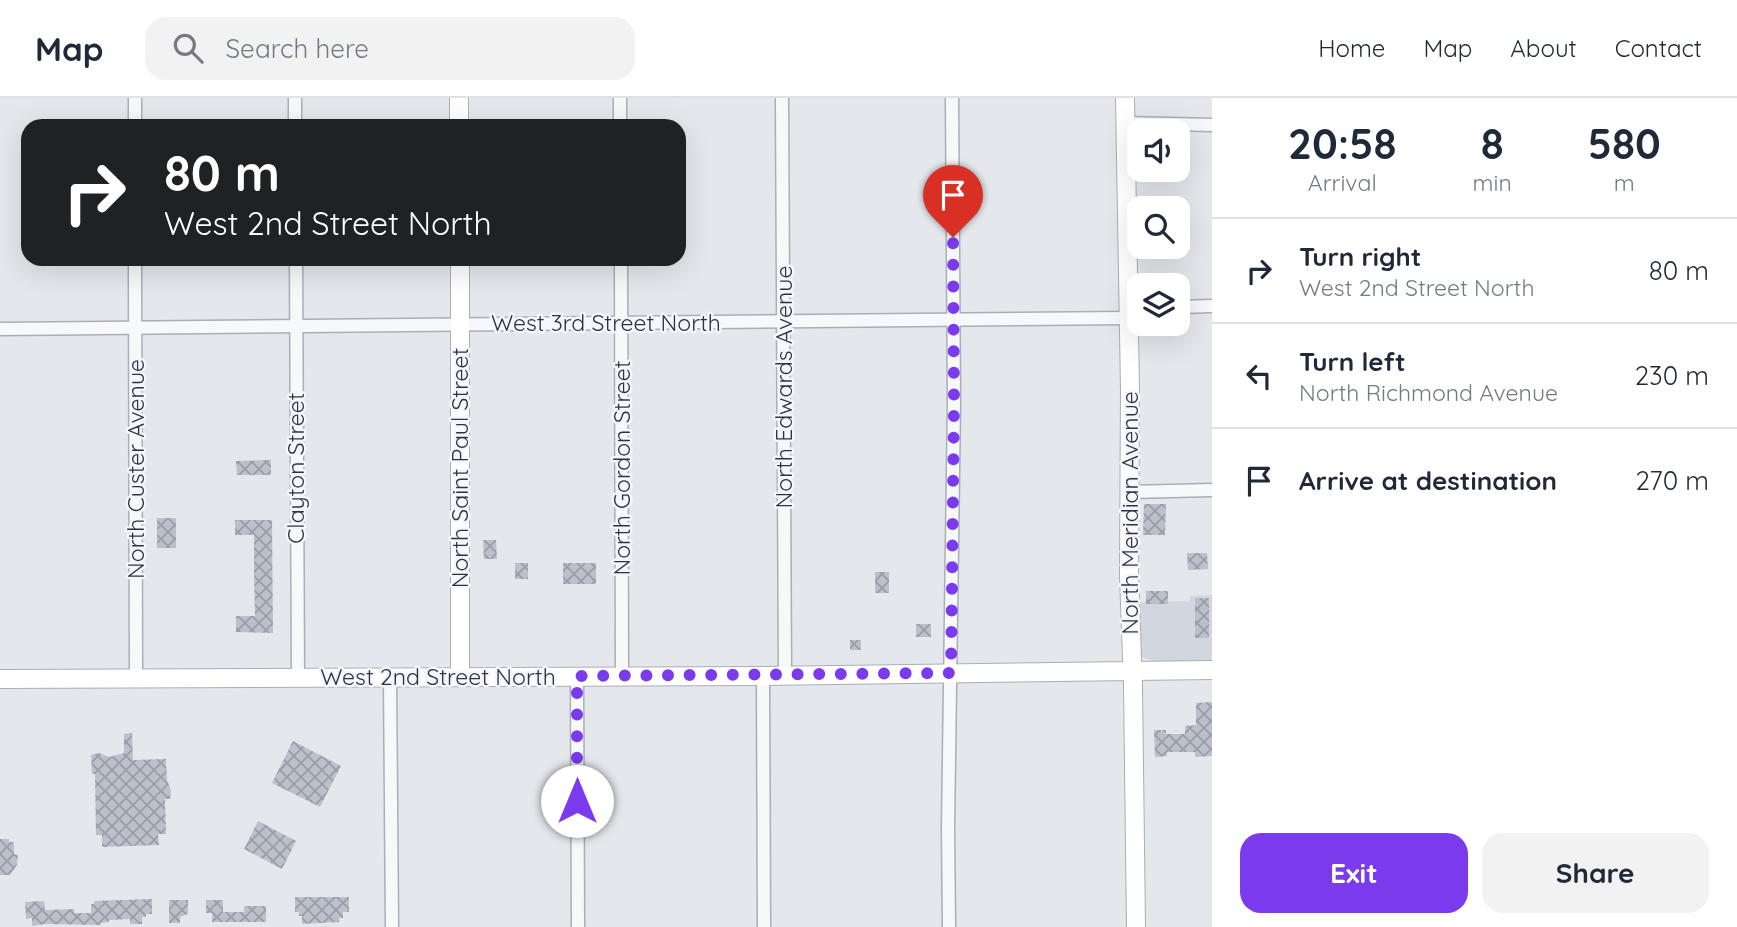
<!DOCTYPE html>
<html lang="en">
<head>
<meta charset="utf-8">
<style>
  :root { --surface:#fff; --page:#f2f2f3; --text:#1f2937; --muted:#747a83; --line:#e0e1e3; --accent:#7c3aed }
  body { margin:0; font-family:Quicksand,sans-serif; background:var(--page); color:var(--text); height:100vh; display:flex; flex-direction:column; font-size:26px; white-space:nowrap }
  * { box-sizing:border-box; margin:0 }
  p { font-size:23px; color:var(--muted) }
  .icon { flex:none; width:38px; height:38px; fill:none; stroke:currentColor; stroke-width:2; stroke-linecap:round; stroke-linejoin:round }
  .map { position:relative; flex:1; overflow:hidden }
  .side { display:flex; flex-direction:column; background:var(--surface); width:525px }
  .side>* { flex:none }
  .hud { position:absolute; left:21px; top:21px; width:665px; height:147px; border-radius:21px; box-shadow:0 7px 28px #0002; background:#202124; color:#fff; overflow:hidden }
  .controls { position:absolute; left:1127px; top:21px; display:grid; gap:14px }
  .controls a { display:grid; place-items:center; width:63px; height:63px; border-radius:14px; background:var(--surface); box-shadow:0 7px 28px #0002; font-size:35px }
  .pin { position:absolute; display:grid; place-items:center; width:60px; height:60px; color:#fff; margin:-72px -30px; border-radius:50% 50% 50% 0; rotate:-45deg; box-shadow:0 0 7px #0007 }
  .pin .icon { rotate:45deg }
  .me { position:absolute; width:77px; margin:-38px; rotate:0deg; stroke-linejoin:round; filter:drop-shadow(0 0 5px #0008) }
  .turn { display:flex; align-items:center; gap:24px; height:147px; padding:0 28px; font-size:32px }
  .turn .icon { width:91px; height:91px; stroke-width:2.5 }
  .turn b { display:block; font-size:49px; line-height:60px }
  .eta { display:flex; justify-content:space-evenly; align-items:center; height:119px; text-align:center }
  .eta b { font-size:42px; font-weight:800; line-height:49px }
  .action { display:flex; gap:14px; margin-top:auto; padding:14px 28px }
  .action a { flex:1; height:80px; border-radius:21px; background:var(--accent); color:#fff; font-size:28px; font-weight:800; line-height:80px; text-align:center }
  .action a+a { background:var(--page); color:var(--text) }
  ul { padding:0; list-style:none }
  li { display:flex; align-items:center; gap:21px; height:105px; padding:0 28px; border-top:2px solid var(--line) }
  li div { flex:1 }
  li b { display:block; font-size:26px }
  li em { font-style:normal }
  header { display:flex; align-items:center; gap:42px; box-sizing:border-box; height:98px; padding:0 35px; background:var(--surface); border-bottom:2px solid var(--line) }
  header strong { font-size:33px }
  nav { display:flex; gap:38px; margin-inline-start:auto; font-size:24px }
  .search { width:490px; height:63px; background:var(--page); display:flex; align-items:center; gap:18px; box-sizing:border-box; padding:0 24px; border-radius:21px; color:var(--muted); font-size:26px }
  main { display:flex; flex:1; min-height:0 }
  .map>svg:first-child { display:block }
  .built { fill:#d2d6de }
  .building { fill:url(#building-cross-hatch) }
  .lines { fill:none; stroke-linecap:round; stroke-linejoin:round }
  .street-casing { stroke:#a9aeb7; stroke-width:15 }
  .secondary-casing { stroke:#a9aeb7; stroke-width:20 }
  .street { stroke:#f7f8fa; stroke-width:12 }
  .secondary { stroke:#fff; stroke-width:18 }
  .route { stroke:#7c3aed; stroke-width:12; stroke-dasharray:0 21.6 }
  .labels { text-anchor:middle; stroke-width:5; stroke-linejoin:round; paint-order:stroke }
  .street-label { font-size:23px; fill:#2b3445; stroke:#f4f6f9 }
</style>
</head>
<body>
<header>
<strong>Map</strong>
<div class="search"><svg class="icon" aria-label="search" viewBox="0 0 24 24"><circle cx="10" cy="10" r="6"/><path d="M15 15l6 6"/></svg>Search here</div>
<nav><a>Home</a><a>Map</a><a>About</a><a>Contact</a></nav>
</header>
<main>
<div class="map">
<svg width="1212" height="829" viewBox="0 0 1212 829">
  <defs>
    <pattern id="building-cross-hatch" width="8" height="8" patternUnits="userSpaceOnUse" patternTransform="scale(1.75)"><rect width="8" height="8" fill="#bbc0ca"/><path d="M0 0l8 8M0 8l8-8" fill="none" stroke="#989da6"/></pattern>
  </defs>
  <rect width="100%" height="100%" fill="#e4e7ec"/>
  <path class="built" d="M1212,497v66l-56,1 -14,-5 -2,-6 -1,-49 51,-1v-5z"/>
  <g class="building">
    <path d="M271,362v15h-34l-1,-14z"/>
    <path d="M1144,406h22l-1,31h-22z"/>
    <rect x="157" y="420" width="19" height="30"/>
    <path d="M235,422h37l1,113 -37,-1v-16h19l-1,-43v-38h-19z"/>
    <path d="M483,442h13l1,19h-13z"/>
    <path d="M1187,455h20l1,16 -20,1z"/>
    <rect x="515" y="465" width="13" height="16"/>
    <rect x="563" y="465" width="33" height="21"/>
    <rect x="875" y="474" width="14" height="21"/>
    <rect x="1146" y="493" width="22" height="13"/>
    <rect x="1195" y="500" width="14" height="40"/>
    <rect x="916" y="526" width="15" height="13"/>
    <rect x="850" y="542" width="11" height="10"/>
    <path d="M1212,604v54l-17,1v-5h-28v4l-12,1 -1,-27h12v4h19v-8l11,-1v-22z"/>
    <path d="M132,635l1,27 33,-1 1,21 4,11 -1,8h-5l1,35h-8l1,11 -57,2v-12h-6l-1,-61h-3l-1,-19 8,-2 10,4 15,-4v-19z"/>
    <path d="M293,643l48,25 -21,41 -48,-24z"/>
    <path d="M258,723l38,20 -14,28 -38,-20z"/>
    <path d="M0,741h9v3h5v12l4,1 -1,10 -7,10h-10z"/>
    <path d="M295,799h54v15h-6v6h-4v4l-37,2v-8h-3v-4h-4z"/>
    <path d="M152,801v15h-6v3h-4v7h-12v-5l-21,1v2l-8,1v2l-56,-1 -13,2v-8l-6,1 -1,-17 19,-1 1,9 29,-1v4h17v-9h3v-3z"/>
    <path d="M169,802h19v14l-8,3v6h-11z"/>
    <path d="M206,802h17v12h21v-6h22v16h-54v-9h-6z"/>
  </g>
  <g class="lines">
    <defs>
      <g id="street">
        <path d="M135,0v28"/>
        <path d="M295,0v28"/>
        <path d="M620,0v28"/>
        <path d="M782,0l3,577"/>
        <path d="M1125,25l87,2"/>
        <path d="M135,161l1,420"/>
        <path d="M296,161l2,419"/>
        <path d="M621,161l1,417"/>
        <path d="M1178,209l34,-1"/>
        <path d="M0,231l1128,-11"/>
        <path d="M1130,394l82,-2"/>
        <path d="M577,578l1,251"/>
        <path d="M763,578l1,251"/>
        <path d="M390,579l2,250"/>
        <path d="M949,829l-1,-98 6,-427 -2,-304"/>
      </g>
      <g id="secondary">
        <path d="M459,0v28"/>
        <path d="M1125,0l5,292 -1,186 4,110 3,241"/>
        <path d="M460,161v418"/>
        <path d="M0,581l763,-3 449,-6"/>
      </g>
    </defs>
    <use href="#street" class="street-casing"/>
    <use href="#secondary" class="secondary-casing"/>
    <use href="#street" class="street"/>
    <use href="#secondary" class="secondary"/>
  </g>
  <g class="lines">
    <path class="route" d="M577,703v-125l374,-3 3,-271 -1,-165"/>
  </g>
  <g class="labels">
    <g class="street-label">
      <text x="606" y="233">West 3rd Street North</text>
      <text transform="translate(784 289) rotate(-90)" y="8">North Edwards Avenue</text>
      <text transform="translate(296 370) rotate(-90)" y="8">Clayton Street</text>
      <text transform="translate(460 370) rotate(-90)" y="8">North Saint Paul Street</text>
      <text transform="translate(622 370) rotate(-90)" y="8">North Gordon Street</text>
      <text transform="translate(136 371) rotate(-90)" y="8">North Custer Avenue</text>
      <text transform="translate(1130 415) rotate(-90)" y="8">North Meridian Avenue</text>
      <text x="438" y="587">West 2nd Street North</text>
    </g>
  </g>
</svg>
<div class="controls">
<a><svg class="icon" aria-label="sound" viewBox="0 0 24 24"><path d="M4 9h4l5-4v14l-5-4H4zM17 9q2 3 0 6"/></svg></a>
<a><svg class="icon" aria-label="search" viewBox="0 0 24 24"><circle cx="10" cy="10" r="6"/><path d="M15 15l6 6"/></svg></a>
<a><svg class="icon" aria-label="layers" viewBox="0 0 24 24"><path d="M12 4l9 5-9 5-9-5zM3 14l9 5 9-5"/></svg></a>
</div>
<div class="pin" style="left:953px;top:139px;background:#d93025"><svg class="icon" aria-label="arrive" viewBox="0 0 24 24"><path d="M6 21V4h12l-3 4 3 4H6"/></svg></div>
<svg class="me" style="left:577px;top:703px" viewBox="-20 -20 40 40"><circle r="19" fill="#fff"/><path d="M0-13L10 11 0 6-10 11z" fill="#7c3aed"/></svg>
<div class="hud">
<div class="turn"><svg class="icon" aria-label="right" viewBox="0 0 24 24"><path d="M7 20v-9h11M14 6l5 5-5 5"/></svg><div><b>80 m</b>West 2nd Street North</div></div>
</div>
</div>
<section class="side">
<div class="eta">
<div><b>20:58</b><p>Arrival</p></div>
<div><b>8</b><p>min</p></div>
<div><b>580</b><p>m</p></div>
</div>
<ul>
<li><svg class="icon" aria-label="right" viewBox="0 0 24 24"><path d="M7 20v-9h11M14 6l5 5-5 5"/></svg><div><b>Turn right</b><p>West 2nd Street North</p></div><em>80 m</em></li>
<li><svg class="icon" aria-label="left" viewBox="0 0 24 24"><path d="M17 20v-9H6M10 6l-5 5 5 5"/></svg><div><b>Turn left</b><p>North Richmond Avenue</p></div><em>230 m</em></li>
<li><svg class="icon" aria-label="arrive" viewBox="0 0 24 24"><path d="M6 21V4h12l-3 4 3 4H6"/></svg><div><b>Arrive at destination</b></div><em>270 m</em></li>
</ul>
<div class="action"><a>Exit</a><a>Share</a></div>
</section>
</main>
</body>
</html>
